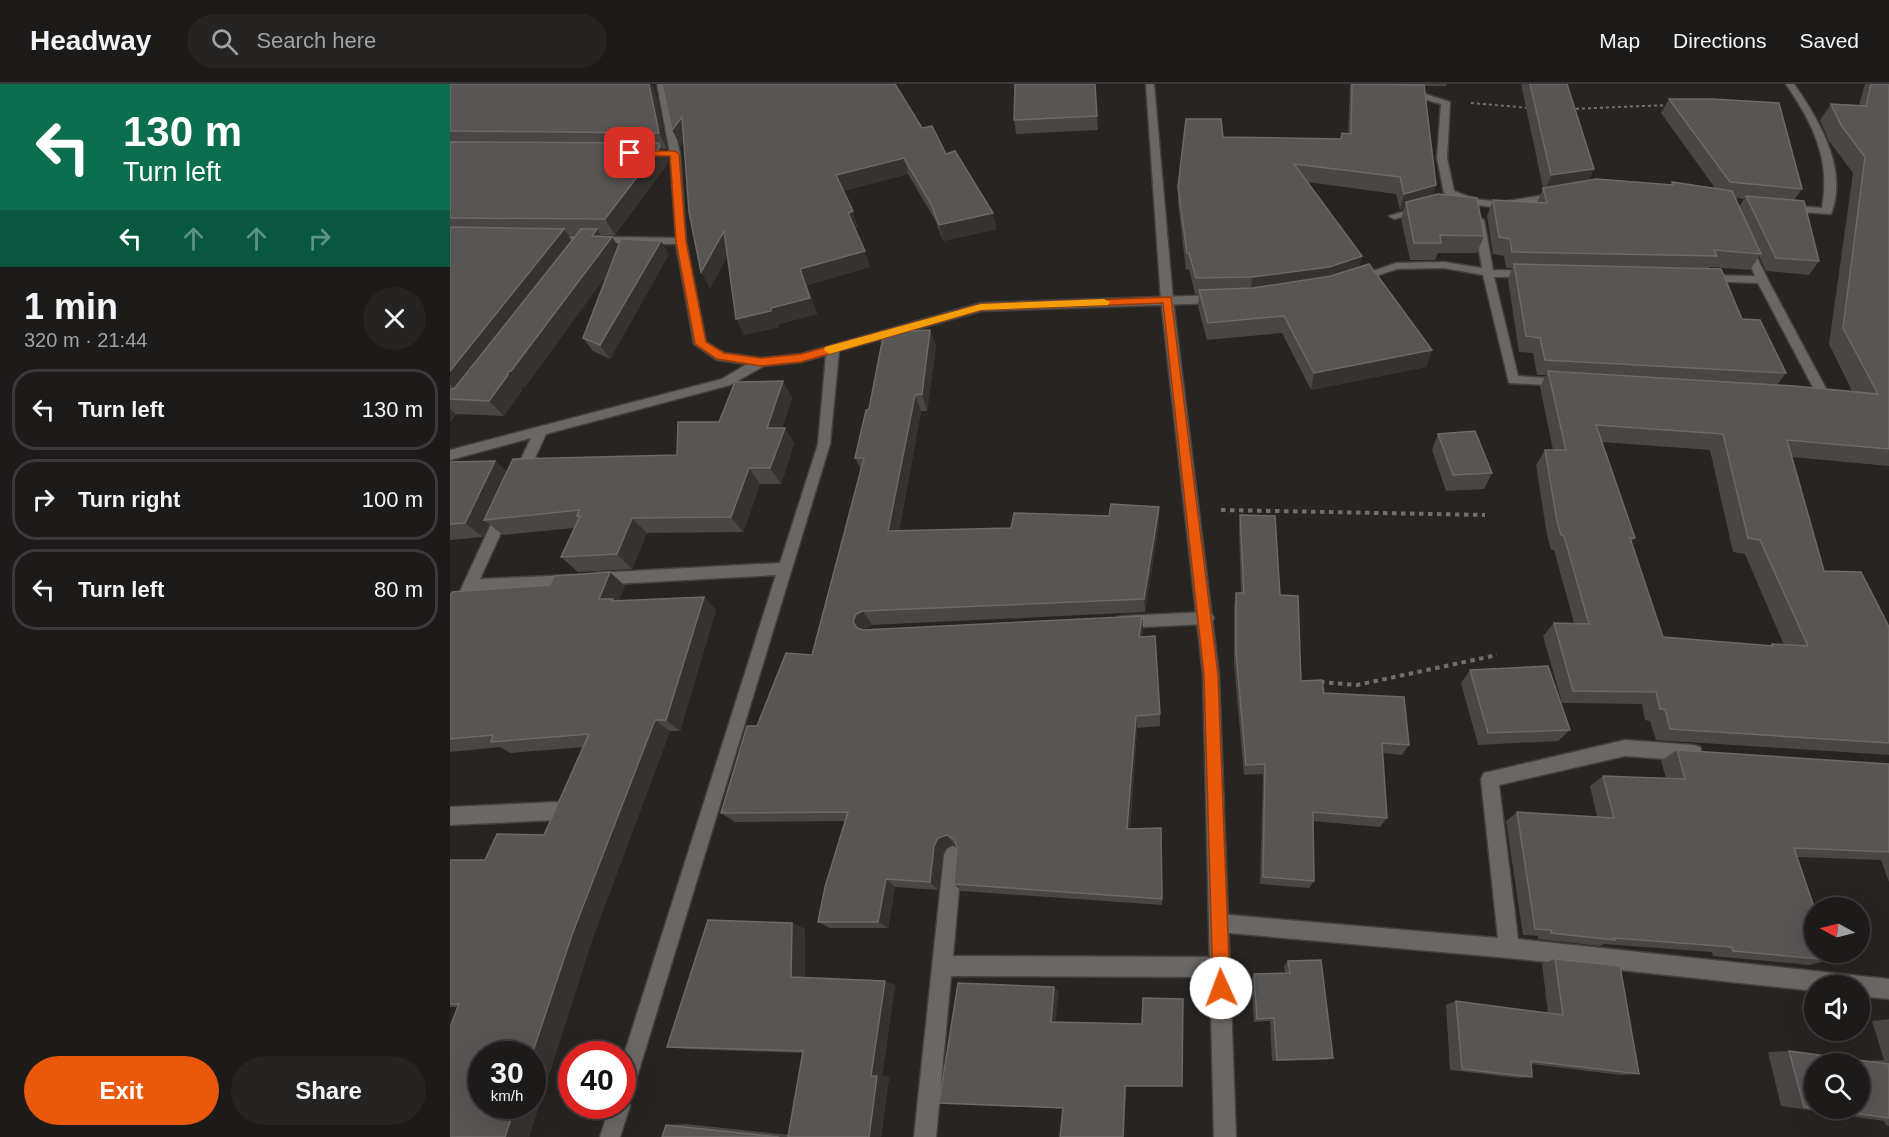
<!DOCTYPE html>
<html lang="en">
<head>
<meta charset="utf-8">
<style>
  :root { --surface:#1d1b1a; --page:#252423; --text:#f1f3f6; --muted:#a0a1a2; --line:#3b3939; --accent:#ea580c }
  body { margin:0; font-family:Arial,sans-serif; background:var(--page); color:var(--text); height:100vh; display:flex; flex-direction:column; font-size:22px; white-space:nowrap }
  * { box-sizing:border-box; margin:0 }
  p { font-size:20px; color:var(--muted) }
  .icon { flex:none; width:33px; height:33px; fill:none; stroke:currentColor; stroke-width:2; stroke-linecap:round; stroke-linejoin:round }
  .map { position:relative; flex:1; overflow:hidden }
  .drawer { display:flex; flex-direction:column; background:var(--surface); width:450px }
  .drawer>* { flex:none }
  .hud { background:#0b6e4f; color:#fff; overflow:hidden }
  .needle { width:39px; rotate:277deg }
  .tools { position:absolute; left:1354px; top:813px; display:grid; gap:12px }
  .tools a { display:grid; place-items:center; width:66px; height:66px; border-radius:50%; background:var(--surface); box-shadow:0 6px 24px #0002,0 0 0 2px var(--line); font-size:30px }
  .speed { position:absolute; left:18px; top:957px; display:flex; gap:12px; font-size:30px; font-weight:700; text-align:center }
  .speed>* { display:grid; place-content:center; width:78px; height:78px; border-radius:50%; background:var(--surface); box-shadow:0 6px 24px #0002,0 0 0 2px var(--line); line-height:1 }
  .speed small { font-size:15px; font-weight:400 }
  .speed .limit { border:9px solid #d22; background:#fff; color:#111 }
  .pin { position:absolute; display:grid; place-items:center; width:51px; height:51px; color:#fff; margin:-26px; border-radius:12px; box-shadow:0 3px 9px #0006 }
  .me { position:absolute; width:66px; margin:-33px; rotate:358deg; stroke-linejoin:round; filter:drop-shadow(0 0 4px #0008) }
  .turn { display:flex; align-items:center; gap:21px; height:126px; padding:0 24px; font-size:27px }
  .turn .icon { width:78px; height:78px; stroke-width:2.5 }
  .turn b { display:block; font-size:42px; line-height:51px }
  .lanes { display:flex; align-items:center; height:57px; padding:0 24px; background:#0003; justify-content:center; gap:30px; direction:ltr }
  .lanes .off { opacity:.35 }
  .round { display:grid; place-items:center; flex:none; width:63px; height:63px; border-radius:32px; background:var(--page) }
  .head { display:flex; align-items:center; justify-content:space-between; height:102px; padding:0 24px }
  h1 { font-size:36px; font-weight:800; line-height:45px }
  .primary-button { display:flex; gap:12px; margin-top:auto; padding:12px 24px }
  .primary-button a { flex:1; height:69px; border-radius:36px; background:var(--accent); color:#fff; font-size:24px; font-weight:800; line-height:69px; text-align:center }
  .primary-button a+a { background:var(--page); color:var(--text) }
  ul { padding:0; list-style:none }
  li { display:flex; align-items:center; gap:18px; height:81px; margin:0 12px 9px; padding:0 12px; border:3px solid var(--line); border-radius:24px }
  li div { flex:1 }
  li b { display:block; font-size:22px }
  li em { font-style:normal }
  header { display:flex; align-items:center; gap:36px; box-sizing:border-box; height:84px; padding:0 30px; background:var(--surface); border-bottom:2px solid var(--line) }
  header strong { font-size:28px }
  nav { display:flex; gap:33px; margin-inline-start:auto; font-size:21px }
  .search { width:420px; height:54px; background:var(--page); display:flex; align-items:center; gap:15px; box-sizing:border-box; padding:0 21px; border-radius:33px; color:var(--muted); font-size:22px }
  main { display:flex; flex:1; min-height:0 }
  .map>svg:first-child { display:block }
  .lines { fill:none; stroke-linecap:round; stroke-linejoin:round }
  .street-casing { stroke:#43403e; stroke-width:3 }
  .secondary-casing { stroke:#43403e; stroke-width:3 }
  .path-far1 { stroke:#72706e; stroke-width:2; stroke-dasharray:3 3; stroke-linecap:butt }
  .path { stroke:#72706e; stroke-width:4; stroke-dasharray:4.5 4.5; stroke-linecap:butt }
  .street { fill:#6b6765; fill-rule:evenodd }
  .secondary { fill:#6b6765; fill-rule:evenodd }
  .wall { fill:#494645; fill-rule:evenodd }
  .shaded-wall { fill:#353230 }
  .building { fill:#585654; stroke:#6c6967; stroke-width:1.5; fill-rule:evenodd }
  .route { fill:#ea580c; stroke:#983908; stroke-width:1.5 }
  .slow { fill:#f59e0b }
</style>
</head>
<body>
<header>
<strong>Headway</strong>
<div class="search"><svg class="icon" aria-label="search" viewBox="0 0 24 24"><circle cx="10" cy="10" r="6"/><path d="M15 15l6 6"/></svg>Search here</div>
<nav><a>Map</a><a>Directions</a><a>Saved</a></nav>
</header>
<main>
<section class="drawer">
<div class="hud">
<div class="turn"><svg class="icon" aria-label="left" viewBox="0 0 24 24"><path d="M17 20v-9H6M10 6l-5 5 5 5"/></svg><div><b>130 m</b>Turn left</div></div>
<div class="lanes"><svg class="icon" aria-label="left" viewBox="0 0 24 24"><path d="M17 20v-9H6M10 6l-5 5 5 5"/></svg><svg class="icon off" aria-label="ahead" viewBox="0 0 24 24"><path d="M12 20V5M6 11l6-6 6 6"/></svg><svg class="icon off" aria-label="ahead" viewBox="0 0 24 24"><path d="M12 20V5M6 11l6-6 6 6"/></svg><svg class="icon off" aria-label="right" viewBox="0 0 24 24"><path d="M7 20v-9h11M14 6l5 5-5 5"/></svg></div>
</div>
<div class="head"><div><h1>1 min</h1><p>320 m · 21:44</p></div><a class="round"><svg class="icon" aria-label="close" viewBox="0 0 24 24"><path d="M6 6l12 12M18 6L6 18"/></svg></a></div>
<ul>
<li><svg class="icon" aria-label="left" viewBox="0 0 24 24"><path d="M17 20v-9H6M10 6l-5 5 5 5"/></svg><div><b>Turn left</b></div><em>130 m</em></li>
<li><svg class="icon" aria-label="right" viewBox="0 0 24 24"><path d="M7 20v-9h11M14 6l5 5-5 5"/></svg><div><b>Turn right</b></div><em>100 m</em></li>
<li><svg class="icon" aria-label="left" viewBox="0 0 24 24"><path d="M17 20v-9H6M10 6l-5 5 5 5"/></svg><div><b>Turn left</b></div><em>80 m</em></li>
</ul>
<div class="primary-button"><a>Exit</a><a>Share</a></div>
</section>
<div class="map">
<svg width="1439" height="1053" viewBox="0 0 1439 1053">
  <rect width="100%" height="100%" fill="#272422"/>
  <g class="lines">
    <defs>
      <g id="street">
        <path d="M207,0h8l15,70 6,87 20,101 18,11 37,5 40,-4 180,-51 237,-8 6,4 -6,4 -237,8 -142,40 -9,93 -201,659 1,3 -10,31h-20l10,-31h12v-45l154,-486 -180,10 -5,-2 -2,-4 2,-4 5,-2 184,-10 38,-119 8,-89 -25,7 -37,4 -34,19 -184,49 -21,46 -5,1 -7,-5 18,-38 -81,22v-10l272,-71 25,-15 -30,-4 -23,-16 -18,-100 -124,-2 -5,-3 5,-3 124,2 -6,-84z"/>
        <path d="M956,0h8l5,8 31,10 -3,56 7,33 21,8 26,3 56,-9 4,1v4l-60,10 -24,-3 -22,1v-4l8,-1 -19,-8 -7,-35 4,-54 -29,-8z"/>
        <path d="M1336,0h8c25,36 55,86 37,130l-46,-3 -5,-3 5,-3 37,3c9,-49 -9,-84 -36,-124z"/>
        <path d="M973,122l5,3 -1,2 -33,8 -5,-3z"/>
        <path d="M1029,133l5,3 9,50 38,1 5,3 -5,3h-37l24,99 45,3 6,4 -2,3 -58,-3 -26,-108 -39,-7 -47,1 -40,13 -6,-3 45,-16 48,-1 38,6 -8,-48z"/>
        <path d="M1297,160l5,3 16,33 63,118 -2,3 -16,-1 -2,-3 5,-4 -58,-110 -53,-2 -6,-3 6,-3 50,1 -13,-29z"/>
        <path d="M54,422l7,5 -31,68 92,-4 5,2 2,4 -2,4 -5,2 -98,5 -19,42 -5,2v-23l47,-102z"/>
        <path d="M756,528l5,1 3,5 -3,5 -5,1 -83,4 -5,-1 -3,-5 3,-5 5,-1z"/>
        <path d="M1175,656l69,5 6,2 2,6 -2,6 -6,2 -69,-5 -126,29 19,154 371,40v20l-29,-3v-10h-45v5l-306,-33 -291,-26 -7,-2 -2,-7 2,-7 7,-2 280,24 -17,-159 3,-6z"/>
        <path d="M106,718l6,3 3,6 -3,6 -6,3 -106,5v-18z"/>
        <path d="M503,762l6,3 3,6 -9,101 268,1 7,3 3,7 -3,7 -7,3 -270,-1 -15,161h-22l30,-282 3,-6z"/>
      </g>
      <path id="secondary" d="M696,0h8l19,216 46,375 17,462h-22l-11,-462 -42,-375z"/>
    </defs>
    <use href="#street" class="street-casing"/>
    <use href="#secondary" class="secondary-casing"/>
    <g class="path-far1">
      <path d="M1021,19l58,5"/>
      <path d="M1120,25l100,-4"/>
    </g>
    <g class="path">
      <path d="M771,426l264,5"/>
      <path d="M870,598l37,3 140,-30"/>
    </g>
    <use href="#street" class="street"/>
    <use href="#secondary" class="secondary"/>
  </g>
  <g class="wall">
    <path d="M0,0h202l3,6 12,59h-5l6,10v4l-53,72h-14l17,11 51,8 -59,105 -17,-8 -10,-13 25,-65 -83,114h-3v4l-18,25 -48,-2 -6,8zM118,151h9l-5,6z"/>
    <path d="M212,0l260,44 24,26 51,75 -54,12 -8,-21 -27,-46 -65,17 15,36 -3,1 15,39 -63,18 10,29 -38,10v3l-35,8 -17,-79 -17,32 -26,-147 -3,5z"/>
    <path d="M645,0l3,46 -82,4 -2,-14z"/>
    <path d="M900,0h97l-1,2h-22l9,109 51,41 -7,17h-39l-3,7h-25l-9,-41 3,-10 -4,1 -4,-16 -89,-12 52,85 73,83 -6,17 -115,23 -29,-57 -75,7 -9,-33 1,-13h-4l-6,-25 -3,1 -8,-67v-16l45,-50 118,2 7,-5z"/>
    <path d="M1071,0h46l27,85 -6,12 83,4 1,-3 43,6 -54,-75 8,-14 133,90 -8,11 25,61 -10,14 -43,-4 -7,-15 -9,14 -40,-3 -1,1 33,51 44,54 -9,12 75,6 -23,-47 24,-171 -24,-32 -9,-21 11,-16 28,1 6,-21h24v382l-97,-9 32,114 65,56v128l-233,-15 -6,-19 -5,-1 -3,-16 -80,-1 -19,-67 11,-13h20l-20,-73h-3l-4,-15 -11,-70 9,-15h8l-13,-63 6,-12h-9l-4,-22 -14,-1 -11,-72 4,-12h-6l-2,-12 -11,-2 -6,-38 6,-16 44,3 6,-15zM1285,114l9,1 -5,8zM1152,358l108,8 23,102 12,2 39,91 -12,-1 -3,2 -106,-9 -32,-95 4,-4z"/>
    <path d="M480,246l6,16 -9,65h-6l-22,120 112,-3 98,-12 50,-9v16l-14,89 -273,13 -7,3 -1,2 278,-14 1,13 -1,7 18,78v12l-23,2 -7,101 31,-1 1,77 -201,-14 -7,-7 3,-37 -3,-3 -8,3 -4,7 -4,36 -43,-3 -7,41h-58l-12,-6 28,-101 -111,1 -14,-9 36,-87 55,-71 49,-186 -6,-11 14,-49z"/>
    <path d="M342,314l-10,30h3l9,16 -13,40h-21l-17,48 -96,1 -15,36 -54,3 -17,-15 13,-29 -71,7 -14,-11 -6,13 -33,3v-78l45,-1 12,11 170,-17 42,-33z"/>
    <path d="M988,350l54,39 -8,16 -38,2 -14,-41z"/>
    <path d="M790,431l40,80 21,86 23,12 85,52 -7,10 -20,-2 5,65 -7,9 -67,-6 1,60 -5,7 -49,-4 3,-110 -19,1 -10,-112v-57l2,-13h5l-2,-64z"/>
    <path d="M175,502l-7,15 86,-4 12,13 -36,121h-10l-77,206 -64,200h-79l8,-130h-8v-147h35l59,-25 40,-88 -74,6 -10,-6 -50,5v-156z"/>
    <path d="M1020,586l100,60 -12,11 -80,4 -17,-62z"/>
    <path d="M1227,666l212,14v118l-8,-22 -84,-3 34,103 -22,5 -96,-9 -1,-4 -108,-8 -4,2 -62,-7v-3l-15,-1 -17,-114 11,-9 80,5 -7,-31 13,-10 63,2 -5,-17z"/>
    <path d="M342,839l13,6v49l90,7 -13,91 7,1 -8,60h-219l4,-12 20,-1 103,11 14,-82 -117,-4 -19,-2z"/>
    <path d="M1105,875l84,115 -18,1 -90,-11 1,13 -14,1 -68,-8 -4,-65 10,-4 92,12 -6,-49z"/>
    <path d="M838,877l45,97 -6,2 -55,1 -2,-40 -16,1 -3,-43 3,-5 31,-1 -1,-7z"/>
    <path d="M1439,935v107l-3,-1 -2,-4 -103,-15 -13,-54 21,-1 75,10 20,-1 -12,-39z"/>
  </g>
  <g class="shaded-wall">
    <path d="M199,0h3l3,6 12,59 -8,-16z"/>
    <path d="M232,33l8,16 -9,13 -9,-16z"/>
    <path d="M209,59l9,16v4l-53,72 -10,-16z"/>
    <path d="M454,74l4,16 -66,17 -6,-16z"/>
    <path d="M1144,85l-8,17 -42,7 7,-18z"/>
    <path d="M986,101l-4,16 -26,1 -2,7 -4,1 4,-16z"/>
    <path d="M403,127l5,16 -4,1 -6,-15z"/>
    <path d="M543,129l4,16 -54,12 -4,-16z"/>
    <path d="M114,145l11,16 -115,149 -10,-10v-13z"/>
    <path d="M147,145l10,15 5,-7 11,16 -98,134h-3v4l-18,25 -15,-15z"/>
    <path d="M274,147l8,16 -22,41 -9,-16z"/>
    <path d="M211,157l8,13 -59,105 -10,-14z"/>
    <path d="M415,167l5,16 -63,18 10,29 -38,10v3l-35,8 -8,-16 35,-11 29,-39z"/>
    <path d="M912,172l-4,17 -107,20 1,-16z"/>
    <path d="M480,246l6,16 -9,65 -5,-17z"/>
    <path d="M982,266l-6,17 -115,23 3,-17z"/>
    <path d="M333,297l9,17 -15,46 -10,-16z"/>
    <path d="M465,311l6,16 -25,135 -8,-15z"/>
    <path d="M0,325l6,5 -6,8z"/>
    <path d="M335,344l9,16 -13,40 -11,-16z"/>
    <path d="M45,377l16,15 -27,44 5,4 -6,13 -18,-14z"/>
    <path d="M299,384l11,16 -17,48 -12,-15z"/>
    <path d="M709,423v16l-14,89 -1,-13z"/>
    <path d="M182,434l15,15 -15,36 -15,-15z"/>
    <path d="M160,488l15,14 -8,17 -18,-4z"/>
    <path d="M254,513l12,13 -36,121 -14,-11z"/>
    <path d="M413,527l9,14 -7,3 -3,7 -9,-13 3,-8z"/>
    <path d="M692,532l1,13 -3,21 -1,-13z"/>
    <path d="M686,632l1,12 -8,110 -2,-9z"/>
    <path d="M205,636l15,11 -77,206 -64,200h-24l10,-31h17v-52l41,-122z"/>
    <path d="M497,751l7,9 -8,3 -4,7 -4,36 -8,-8 4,-36 4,-8z"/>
    <path d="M436,795l9,8 -7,41 -10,-6z"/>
    <path d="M342,839l13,6v53l-14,-5z"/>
    <path d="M435,897l10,4 -13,91 7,1 -8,60h-12l2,-61z"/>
    <path d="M604,903l5,4 -4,34 -4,-3z"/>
    <path d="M675,1002h2l-3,51h-1z"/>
  </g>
  <g class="building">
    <path d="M0,0h199l10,49 -209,-2z"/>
    <path d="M212,0h233l27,44 10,-2 14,28 9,-3 38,62 -54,12 -8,-21 -27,-46 -68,17 17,36 -5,2 17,38 -65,18 10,29 -39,10v3l-35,8 -12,-88 -23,41 -12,-60 -7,-95 -10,13z"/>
    <path d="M565,0h80l2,32 -83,4z"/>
    <path d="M902,0l72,1 12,100 -32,9 -4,-17 -106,-13 68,92 -33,11 -77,10 -56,1 -7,-25h-2l-9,-66 8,-68h35l2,18 118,2 1,-6 9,1z"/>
    <path d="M1080,0h37l27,85 -43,6z"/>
    <path d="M1421,0h18v365l-102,-9 37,131 37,1 28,55v116l-219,-14 -5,-20h-5l-4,-17 -83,-1 -19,-68 35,1 -25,-88 -3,-1 -4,-14 -12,-71h21l-18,-79 246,15 84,8 -35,-66 22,-171 -24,-32 -10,-21 35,2zM1146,341l127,9 25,104 12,2 48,106 -36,-2 1,2 -110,-9 -33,-99h5z"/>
    <path d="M1219,15h44l66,4 23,86 -72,-7z"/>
    <path d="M0,58l209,1 1,4 -55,72 -155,-1z"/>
    <path d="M1146,95l77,6 -1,-3 60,9 29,63 -47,-4 3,6 -205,-4 -2,-13 -11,-2 -6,-37 54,3 -4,-15z"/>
    <path d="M988,110l39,4 7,38 -44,-1 1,8h-27l-8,-41z"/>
    <path d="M1296,112l58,5 15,60 -43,-3z"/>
    <path d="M0,143l114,2 -114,142z"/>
    <path d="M131,145h16l-5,7 20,1 -101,134 -3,1v3l-19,26 -39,-2v-10h4z"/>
    <path d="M171,155l40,2 -61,104 -17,-7z"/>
    <path d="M919,180l63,86 -118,23 -30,-57 -76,7 -9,-33 54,-2 78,-12z"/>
    <path d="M1064,180l207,5 21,50 18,1 26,53 -241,-13 -5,-22 -14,-2z"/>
    <path d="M480,246l-8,64 -7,1 -27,136 123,-3 3,-15 95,3 2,-12 48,3 -15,92 -281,12 -7,3 -3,8 4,6 6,2 279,-14 -3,21 16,-1 5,78 -24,2 -9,113 34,-1 1,71 -208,-15 3,-37 -3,-8 -7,-4 -9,3 -4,8 -4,36 -44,-3 -8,43h-60l7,-35 23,-75 -127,1 26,-87h10l29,-73 26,2 52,-197h-9l11,-48 3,-1 15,-77z"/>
    <path d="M333,297l-16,47h18l-15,40h-21l-18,49 -99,1 -15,36 -56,3 19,-41h-3l2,-6 -95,10 29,-61 164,-4 1,-33h41l16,-40z"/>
    <path d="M1025,347l17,42 -39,2 -15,-41z"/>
    <path d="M45,377l-30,62 -15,1v-62z"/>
    <path d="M790,431l35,1 5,79 18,1 3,85 21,-1 2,13 80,4 5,48 -27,-2 5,75 -74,-6 1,69 -51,-4 2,-113 -19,1 -10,-113v-59h8z"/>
    <path d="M160,488l-11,27h14l-1,2 92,-4 -38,123h-11l-82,212 -41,122h-50v52h33l-10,31h-55v-110l9,-23h-9v-144h35l12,-26 47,1 45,-101 -98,8 2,-7 -43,4v-143l2,-4 98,-7 4,-9z"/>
    <path d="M1098,582l22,64 -82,3 -18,-63z"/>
    <path d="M1227,666l212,14v88l-95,-4 21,62v42h14l2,8 -98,-9 -1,-4 -118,-9 1,2 -64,-7v-3l-16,-1 -18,-117 97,6 -11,-42 82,3z"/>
    <path d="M258,836l84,3 -1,54 94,4 -14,95h6l-8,61h-81l15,-86 -136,-4z"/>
    <path d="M1105,875l65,7 19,108 -108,-13 1,16 -70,-8 -6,-68 107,14z"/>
    <path d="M871,876l12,98 -56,2 -3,-42 -17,1 -3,-45 36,-1 -2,-12z"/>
    <path d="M508,899l96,4 -3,35 91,2 1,-26 40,1 -1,87h-57l-2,51h-63l3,-29 -124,-5z"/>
    <path d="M1339,967l100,13v54l-72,-10h43v-44h-45v44l-11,-1z"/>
    <path d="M216,1041l113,12h-117z"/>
  </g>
  <path class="route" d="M177,67h48l4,3 7,87 20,101 18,11 37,5 40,-4 180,-50 190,-7 47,378 12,313 -2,7 -7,2 -6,-2 -2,-7 -9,-313 -41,-372 -182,7 -180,52 -40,4 -44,-7 -22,-15 -19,-103 -6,-85h-40l-3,-1z"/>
  <path class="slow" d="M654,215l6,3 -2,3 -127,5 -152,44 -5,-4 1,-3 156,-43z"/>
</svg>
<div class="tools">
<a><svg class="needle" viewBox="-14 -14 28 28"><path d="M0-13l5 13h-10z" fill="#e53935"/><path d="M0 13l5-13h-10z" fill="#a0a1a2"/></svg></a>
<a><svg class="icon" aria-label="sound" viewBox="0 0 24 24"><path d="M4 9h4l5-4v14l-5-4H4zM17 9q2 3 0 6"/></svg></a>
<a><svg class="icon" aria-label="search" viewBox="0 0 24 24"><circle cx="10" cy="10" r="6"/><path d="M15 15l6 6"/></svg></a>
</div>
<div class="speed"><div>30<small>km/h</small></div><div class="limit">40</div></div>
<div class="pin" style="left:180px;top:69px;background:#d93025"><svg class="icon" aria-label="arrive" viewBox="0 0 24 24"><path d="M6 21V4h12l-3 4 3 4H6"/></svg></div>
<svg class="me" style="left:771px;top:904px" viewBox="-20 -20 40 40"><circle r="19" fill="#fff"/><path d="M0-13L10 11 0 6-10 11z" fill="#ea580c"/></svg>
</div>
</main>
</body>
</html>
